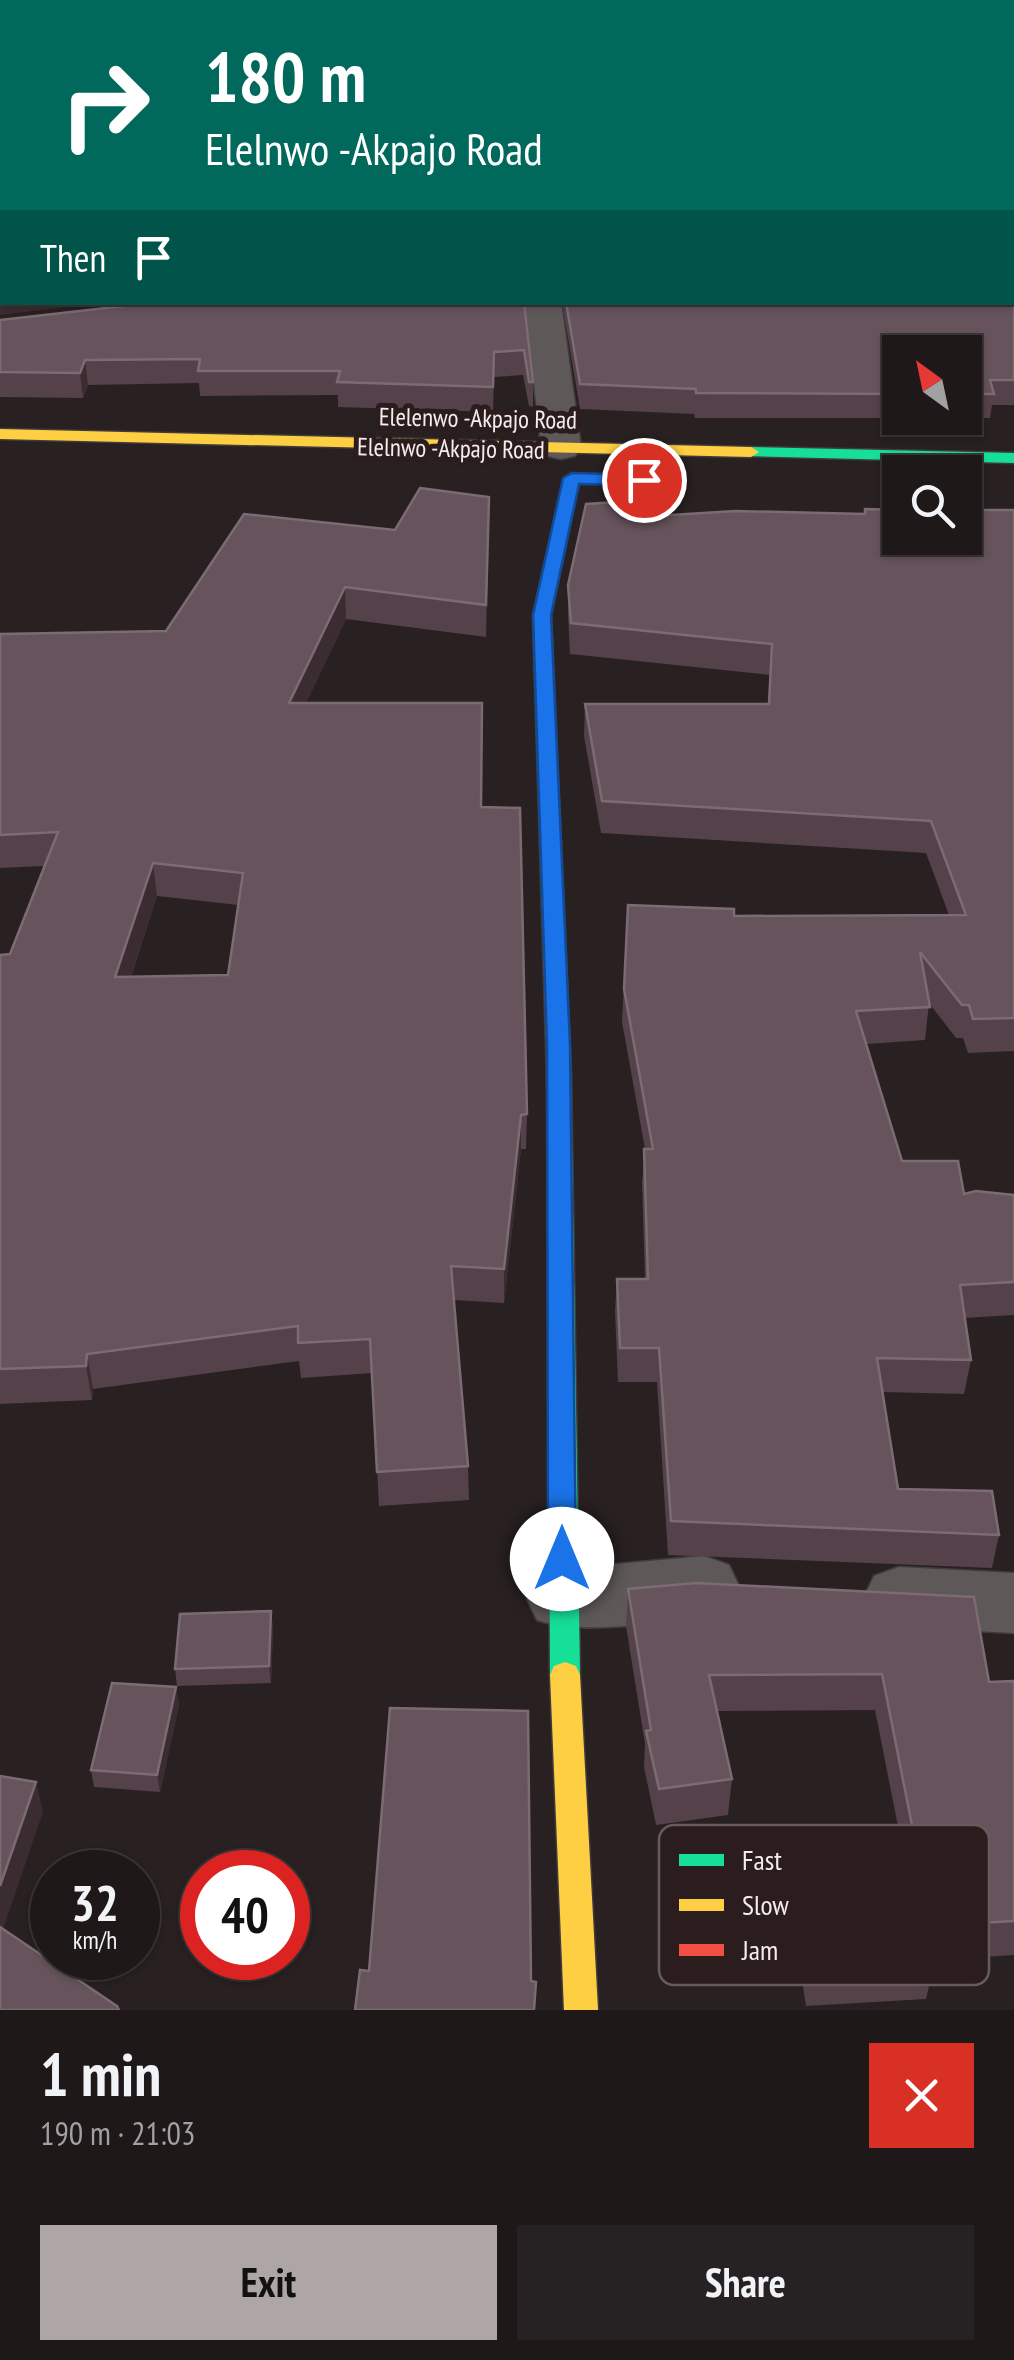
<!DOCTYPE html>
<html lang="en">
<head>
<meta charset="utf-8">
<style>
  :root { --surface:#1e1819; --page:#262122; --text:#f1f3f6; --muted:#a1a0a2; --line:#3c3738; --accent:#aea5a5 }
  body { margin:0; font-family:"PT Sans Narrow",sans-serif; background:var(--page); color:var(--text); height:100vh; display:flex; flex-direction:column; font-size:38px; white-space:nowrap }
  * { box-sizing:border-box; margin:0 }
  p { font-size:32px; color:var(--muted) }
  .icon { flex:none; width:55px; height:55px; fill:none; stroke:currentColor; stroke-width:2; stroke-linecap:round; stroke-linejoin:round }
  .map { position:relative; height:2010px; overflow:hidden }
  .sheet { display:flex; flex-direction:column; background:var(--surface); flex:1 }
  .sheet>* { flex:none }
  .hud { position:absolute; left:0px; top:0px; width:1015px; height:305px; box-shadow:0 2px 8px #0004,0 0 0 2px var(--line); background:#00695c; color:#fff; overflow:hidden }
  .needle { width:65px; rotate:327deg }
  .controls { position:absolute; left:882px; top:335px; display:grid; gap:20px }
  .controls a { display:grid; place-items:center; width:100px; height:100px; border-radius:0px; background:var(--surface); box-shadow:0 2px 8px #0004,0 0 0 2px var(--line); font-size:50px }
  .speed { position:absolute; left:30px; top:1850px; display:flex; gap:20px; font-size:50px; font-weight:700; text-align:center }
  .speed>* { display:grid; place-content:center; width:130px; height:130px; border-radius:50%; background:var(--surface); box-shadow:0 2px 8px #0004,0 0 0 2px var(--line); line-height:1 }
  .speed small { font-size:25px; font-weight:400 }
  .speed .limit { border:15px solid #d22; background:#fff; color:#111 }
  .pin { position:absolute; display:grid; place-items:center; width:85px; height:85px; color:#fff; margin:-42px; border:5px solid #fff; border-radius:50%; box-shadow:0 2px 10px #0007 }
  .me { position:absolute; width:110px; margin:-55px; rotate:0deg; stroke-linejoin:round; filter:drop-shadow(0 0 8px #0008) }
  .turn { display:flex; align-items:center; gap:35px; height:210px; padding:0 40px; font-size:45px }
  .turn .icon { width:130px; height:130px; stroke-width:2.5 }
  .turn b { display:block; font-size:70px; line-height:85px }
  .then { display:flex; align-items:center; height:95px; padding:0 40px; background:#0003; gap:20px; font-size:38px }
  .round { display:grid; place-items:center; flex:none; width:105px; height:105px; border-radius:0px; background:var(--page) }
  .headline { display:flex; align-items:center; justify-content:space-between; height:170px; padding:0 40px }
  h1 { font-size:60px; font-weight:700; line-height:75px }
  .button { display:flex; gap:20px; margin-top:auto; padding:20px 40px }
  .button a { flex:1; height:115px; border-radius:0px; background:var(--accent); color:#111; font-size:40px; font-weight:700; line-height:115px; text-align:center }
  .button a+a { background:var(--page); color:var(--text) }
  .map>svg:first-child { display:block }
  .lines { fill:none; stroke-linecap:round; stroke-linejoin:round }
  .street-casing { stroke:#423b3c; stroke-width:3 }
  .fast-casing { stroke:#423b3c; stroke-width:3 }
  .slow-casing { stroke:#423b3c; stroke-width:3 }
  .jam-casing { stroke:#423b3c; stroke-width:3 }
  .street { fill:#5e5858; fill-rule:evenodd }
  .fast { fill:#16e098; fill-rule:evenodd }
  .slow { fill:#ffcf43; fill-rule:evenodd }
  .jam { fill:#f24e42; fill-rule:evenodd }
  .wall { fill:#544149; fill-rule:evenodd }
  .shaded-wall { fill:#3b2c32 }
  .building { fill:#66535b; stroke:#7c6b72; stroke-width:2.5; fill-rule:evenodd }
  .route { fill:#1a73e8; stroke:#114b97; stroke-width:2.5 }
  .labels { text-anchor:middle; stroke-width:10; stroke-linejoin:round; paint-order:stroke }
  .far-street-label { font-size:25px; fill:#f6ecec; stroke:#2b1d1e }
  .key { fill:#2b1d1e; stroke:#685b5c; stroke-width:2.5 }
  .key-label { font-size:28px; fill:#f6ecec }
</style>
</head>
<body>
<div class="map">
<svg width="1014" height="2010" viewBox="0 0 1014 2010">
  <rect width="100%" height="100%" fill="#282021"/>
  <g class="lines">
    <defs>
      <g id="street">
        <path d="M525,302h36l20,145 -6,9 -14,3 -14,-3 -6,-9z"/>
        <path d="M704,1556l25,9 10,21 -10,21c-47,16 -146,29 -192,13l-10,-21 10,-21 25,-9z"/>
        <path d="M899,1567l115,6v60l-115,-6 -25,-9 -10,-21 10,-21z"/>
      </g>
      <g id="fast">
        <rect x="1012" y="196" width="2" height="9"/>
        <path d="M751,447l263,6v10l-269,-7v-8z"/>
        <path d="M559,1067l12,8 9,600 -4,9 -11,4 -11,-4 -4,-9 -3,-600z"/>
      </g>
      <g id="slow">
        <path d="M0,429l751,18 8,5 -8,5 -751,-18z"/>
        <path d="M565,1662l11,4 4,9 18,335h-34l-14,-335 4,-9z"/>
      </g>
      <g id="jam">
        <path d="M304,0h17l2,2h-17z"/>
        <path d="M387,0h17l2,2h-17z"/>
        <path d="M572,473l8,5 -29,137 20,460 -12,8 -12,-8 -14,-460 31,-137z"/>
      </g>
    </defs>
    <use href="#street" class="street-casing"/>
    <use href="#fast" class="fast-casing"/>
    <use href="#slow" class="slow-casing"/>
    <use href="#jam" class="jam-casing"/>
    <use href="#street" class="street"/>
    <use href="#fast" class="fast"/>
    <use href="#slow" class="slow"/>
    <use href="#jam" class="jam"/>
  </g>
  <g class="wall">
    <path d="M529,0h485v48l-2,-1v-45h-480z"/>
    <path d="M1014,251v154h-22l-2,13h-295l-1,-4 -114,-5 -18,-107h450zM900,352h65v66h-65z"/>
    <path d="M524,302l9,80v25l-4,-1 -6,-31 -29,2 -1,35 -155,-5v-12l-138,1 -1,-13 -111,2 -5,13 -83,-1v-77z"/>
    <path d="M865,509l149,1v541l-46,2 -5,-15h-7l-27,-35 -4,37 -59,4 36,117 62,33 50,1v120l-50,3 7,42 -7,34 -82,-2 16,97 101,46 -7,33 -324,-13 -11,-173h-39l-3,-70 2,-33h28l-3,-96 3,-34 -23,-127 6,-117 106,11 215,-1 -23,-62 -325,-20 -17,-97 1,-32h183l2,-29 -200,-21 -2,-39v-30l71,-68 225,-3z"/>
    <path d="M489,527l-3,110 -140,-18 -40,84 176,104 45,307 -1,35h-5l-17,154 -50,-3 14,166 1,34 -90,6 -7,-133 -71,5 -2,-17 -206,28 -1,11 -92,4v-449l10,-1 34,-88 -44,2v-234l166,-3 229,-101zM157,896l81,9 -10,70 -97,2z"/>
    <path d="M628,1589l361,93 25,-1v274l-79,5 -9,39 -120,7 -11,-72 6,-41 109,-6 -35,-177 -158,1 15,68 -4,36 -72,10 -12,-58 1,-23 -19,-118z"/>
    <path d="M271,1611l2,18 -2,54 -94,3 -2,-17z"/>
    <path d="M176,1687l3,18 -19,87 -66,-5 -3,-17z"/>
  </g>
  <g class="shaded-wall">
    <path d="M489,0h23l-10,2h-13z"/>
    <rect x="540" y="0" width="35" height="2"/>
    <path d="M597,0h9v2h-26z"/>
    <path d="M0,291h2v11h107l-109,13z"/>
    <path d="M85,360l3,25 -5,13 -3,-25z"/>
    <path d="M489,497v30l-3,110v-32z"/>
    <path d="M345,587l1,32 -55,116 -2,-32z"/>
    <path d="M153,863l4,33 -37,115 -5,-34z"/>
    <path d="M521,1115v34l-17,154v-34z"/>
    <path d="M87,1354l6,35 -1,11 -6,-34z"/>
    <path d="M271,1611l2,18 -2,54 -2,-17z"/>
    <path d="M176,1687l3,18 -19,87 -3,-17z"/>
    <path d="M36,1782l7,30 -43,126v-52z"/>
  </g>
  <g class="building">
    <path d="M0,0h77v2h-75v43l-2,-15z"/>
    <path d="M607,0h407v31l-2,9v-38h-403z"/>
    <path d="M2,47v244h-2v-243z"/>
    <path d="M1012,50l2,1v82h-2z"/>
    <path d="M1012,251h2v129h-24l4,14h-29v-42h-65v42l-204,-1v-4l-116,-5 -14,-82h446z"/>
    <path d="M159,302h365l9,80h-4l-5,-32 -30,2 -1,35 -156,-5 3,-11h-142l2,-12 -115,1 -5,13 -80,-1v-52z"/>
    <path d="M420,488l69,9 -3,108 -141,-18 -56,116h193l-1,104 39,1 7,306 -6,1 -17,154 -53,-3 17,200 -91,6 -7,-133 -72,4v-17l-211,28 -1,12 -86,3v-414l10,-1 48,-122 -58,3v-201l166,-3 78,-117 151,16zM153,863l90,10 -15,102 -113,2z"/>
    <path d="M633,501l6,16 96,-6 130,3v-5l35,1v28h65v-28h49v508l-41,1 -4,-14h-7l-42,-53 10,55 -74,4 46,150h56l6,33 12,-3 38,4v87l-54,3 11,75 -94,-2 21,131 94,2 7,44 -328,-14 -12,-173h-39l-3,-69h31l-4,-130h9l-29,-160 4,-84 106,4v7l232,-1 -35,-94 -329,-20 -17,-97h184l3,-60 -201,-21 -3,-38 18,-81z"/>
    <path d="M696,1583l278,14 15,85 25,-1v240l-82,5 -50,-252 -173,1 23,104 -73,10 -13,-58 5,-1 -23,-141z"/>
    <path d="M271,1611l-2,55 -94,3 5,-55z"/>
    <path d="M112,1683l64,4 -19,88 -66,-5z"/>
    <path d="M390,1708l138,3 3,270 5,1 -2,28h-179l5,-40 9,1z"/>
    <path d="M0,1776l36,6 -36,104z"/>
    <path d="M0,1927l117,79 2,4h-119z"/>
  </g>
  <path class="route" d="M572,473l72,2 9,5 -9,5 -65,-1 -28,131 19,430 6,514 -4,9 -10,3 -10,-3 -4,-9 -1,-514 -14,-430 30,-137z"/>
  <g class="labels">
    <g class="far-street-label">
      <text transform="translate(478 418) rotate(1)" y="9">Elelenwo -Akpajo Road</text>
      <text transform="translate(451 448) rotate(1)" y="9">Elelnwo -Akpajo Road</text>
    </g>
  </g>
  <rect x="659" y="1825" width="330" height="160" rx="15" class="key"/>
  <rect x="679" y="1854" width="45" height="12" fill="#16e098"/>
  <rect x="679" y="1899" width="45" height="12" fill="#ffcf43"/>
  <rect x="679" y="1944" width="45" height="12" fill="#f24e42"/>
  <g class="key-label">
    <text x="742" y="1870">Fast</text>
    <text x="742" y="1915">Slow</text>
    <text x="742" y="1960">Jam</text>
  </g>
</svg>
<div class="controls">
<a><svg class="needle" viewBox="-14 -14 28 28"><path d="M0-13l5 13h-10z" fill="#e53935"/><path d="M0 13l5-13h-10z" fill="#a1a0a2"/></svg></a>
<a><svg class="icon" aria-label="search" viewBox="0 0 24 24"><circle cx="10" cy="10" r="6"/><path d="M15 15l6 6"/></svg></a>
</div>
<div class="speed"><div>32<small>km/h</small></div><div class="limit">40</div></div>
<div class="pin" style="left:644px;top:480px;background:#d93025"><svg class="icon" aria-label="arrive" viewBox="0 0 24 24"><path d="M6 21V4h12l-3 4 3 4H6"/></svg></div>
<svg class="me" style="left:562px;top:1559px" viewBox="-20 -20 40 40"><circle r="19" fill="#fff"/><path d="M0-13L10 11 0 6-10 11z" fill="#1a73e8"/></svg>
<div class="hud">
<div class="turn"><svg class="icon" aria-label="right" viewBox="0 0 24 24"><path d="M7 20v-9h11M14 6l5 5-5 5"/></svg><div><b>180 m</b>Elelnwo -Akpajo Road</div></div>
<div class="then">Then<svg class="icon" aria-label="arrive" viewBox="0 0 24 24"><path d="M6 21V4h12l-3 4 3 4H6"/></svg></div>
</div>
</div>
<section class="sheet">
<div class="headline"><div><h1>1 min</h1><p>190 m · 21:03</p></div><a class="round" style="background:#d93025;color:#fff"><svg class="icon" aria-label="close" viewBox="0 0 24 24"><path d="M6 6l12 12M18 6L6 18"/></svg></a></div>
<div class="button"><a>Exit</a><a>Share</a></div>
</section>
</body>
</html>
